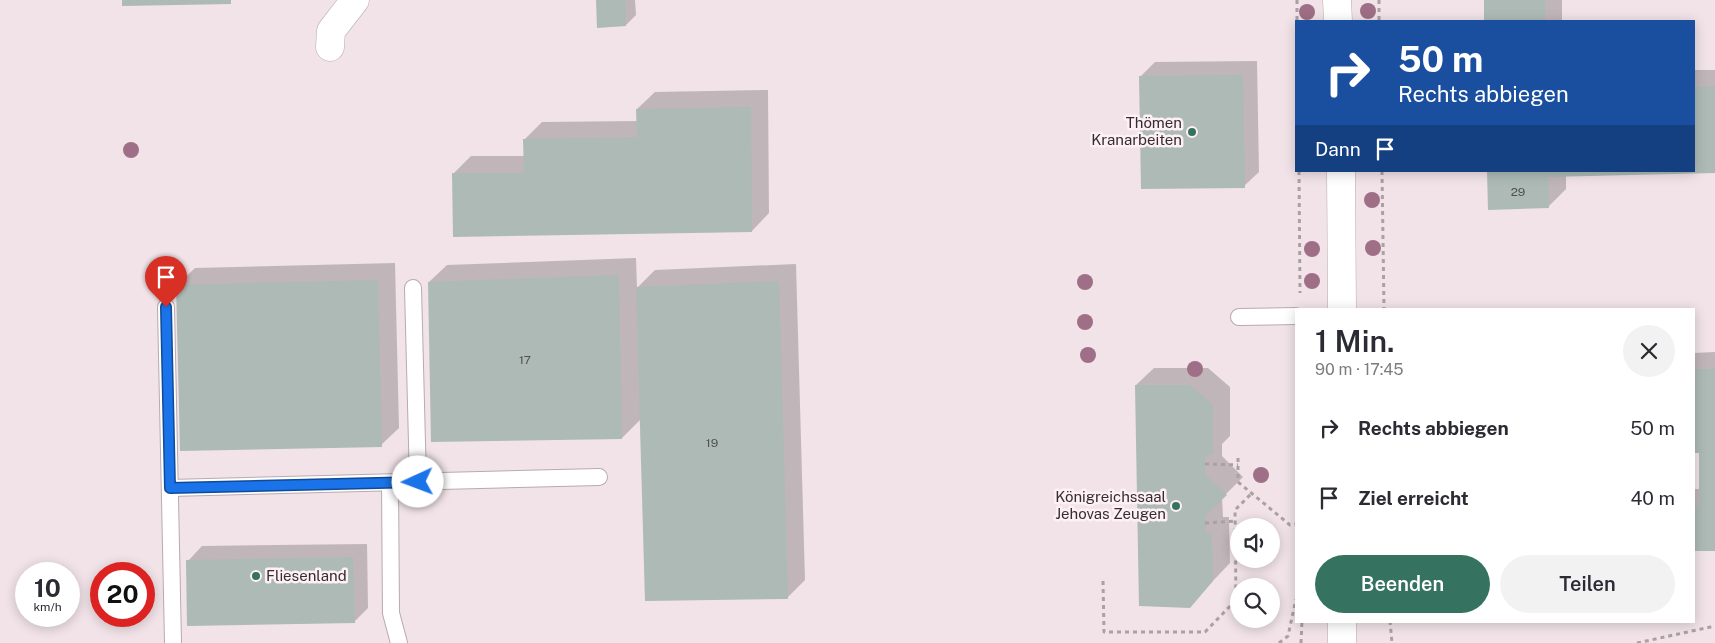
<!DOCTYPE html>
<html lang="de">
<head>
<meta charset="utf-8">
<style>
  :root { --surface:#fff; --page:#f2f2f3; --text:#2b2b33; --muted:#7c7c81; --accent:#357360 }
  body { margin:0; font-family:"Public Sans",sans-serif; background:var(--page); color:var(--text); height:100vh; display:flex; flex-direction:column; font-size:19px; white-space:nowrap }
  * { box-sizing:border-box; margin:0 }
  p { font-size:16px; color:var(--muted) }
  .icon { flex:none; width:28px; height:28px; fill:none; stroke:currentColor; stroke-width:2; stroke-linecap:round; stroke-linejoin:round }
  .map { position:relative; flex:1; overflow:hidden }
  .side { position:absolute; left:1295px; top:308px; width:400px; height:315px; display:flex; flex-direction:column; background:var(--surface); border-radius:0px; box-shadow:0 2px 12px #0003 }
  .side>* { flex:none }
  .guide { position:absolute; left:1295px; top:20px; width:400px; height:152px; border-radius:0px; box-shadow:0 2px 12px #0003; background:#1a4fa0; color:#fff; overflow:hidden }
  .controls { position:absolute; left:1230px; top:518px; display:grid; gap:10px }
  .controls a { display:grid; place-items:center; width:50px; height:50px; border-radius:50%; background:var(--surface); box-shadow:0 2px 12px #0003; font-size:25px }
  .speed { position:absolute; left:15px; top:562px; display:flex; gap:10px; font-size:25px; font-weight:700; text-align:center }
  .speed>* { display:grid; place-content:center; width:65px; height:65px; border-radius:50%; background:var(--surface); box-shadow:0 2px 12px #0003; line-height:1 }
  .speed small { font-size:12px; font-weight:400 }
  .speed .limit { border:8px solid #d22; background:#fff; color:#111 }
  .pin { position:absolute; display:grid; place-items:center; width:42px; height:42px; color:#fff; margin:-51px -21px; border-radius:50% 50% 50% 0; rotate:-45deg; box-shadow:0 0 5px #0007 }
  .pin .icon { rotate:45deg }
  .me { position:absolute; width:55px; margin:-28px; rotate:268deg; stroke-linejoin:round; filter:drop-shadow(0 0 4px #0008) }
  .turn { display:flex; align-items:center; gap:18px; height:105px; padding:0 20px; font-size:22px }
  .turn .icon { width:65px; height:65px; stroke-width:2.5 }
  .turn b { display:block; font-size:35px; line-height:42px }
  .then { display:flex; align-items:center; height:48px; padding:0 20px; background:#0003; gap:10px; font-size:19px }
  .round { display:grid; place-items:center; flex:none; width:52px; height:52px; border-radius:26px; background:var(--page) }
  .headline { display:flex; align-items:center; justify-content:space-between; height:85px; padding:0 20px }
  h1 { font-size:30px; font-weight:600; line-height:38px }
  .cta { display:flex; gap:10px; margin-top:auto; padding:10px 20px }
  .cta a { flex:1; height:58px; border-radius:30px; background:var(--accent); color:#fff; font-size:20px; font-weight:600; line-height:58px; text-align:center }
  .cta a+a { background:var(--page); color:var(--text) }
  ul { padding:0; list-style:none }
  li { display:flex; align-items:center; gap:15px; height:70px; padding:0 20px }
  li div { flex:1 }
  li b { display:block; font-size:19px }
  li em { font-style:normal }
  .map>svg:first-child { display:block }
  .shadow { fill:#0003 }
  .building { fill:#adbab5 }
  .lines { fill:none; stroke-linecap:round; stroke-linejoin:round }
  .service-casing { stroke:#b8abaf; stroke-width:18 }
  .minor-casing { stroke:#b8abaf; stroke-width:29 }
  .tertiary-casing { stroke:#b8abaf; stroke-width:29 }
  .path { stroke:#aba0a4; stroke-width:3; stroke-dasharray:4 4; stroke-linecap:butt }
  .service { stroke:#fff; stroke-width:16 }
  .minor { stroke:#fff; stroke-width:28 }
  .tertiary { stroke:#fff; stroke-width:28 }
  .tree { fill:#9e6f86 }
  .route-casing { stroke:#114b97; stroke-width:12 }
  .route { stroke:#1a73e8; stroke-width:9 }
  .poi-dot { fill:#357360; stroke:#fef0f5; stroke-width:2 }
  .labels { text-anchor:middle; stroke-width:5; stroke-linejoin:round; paint-order:stroke }
  .number-label { font-size:12px; fill:#525151 }
  .poi-label { font-size:15px; fill:#332e30; stroke:#fef0f5; text-anchor:end }
</style>
</head>
<body>
<div class="map">
<svg width="1715" height="643" viewBox="0 0 1715 643">
  <rect width="100%" height="100%" fill="#f1e3e8"/>
  <g class="shadow">
    <path d="M597,0h38l1,15 -10,10z"/>
    <rect x="1485" y="0" width="77" height="21"/>
    <path d="M1257,61l2,111 -15,14 -103,-110 14,-14z"/>
    <path d="M1694,70h21v102l-149,3v14l-18,18 -60,-36h206z"/>
    <path d="M768,90l1,123 -17,18 -299,-57 18,-18h54l-1,-16 18,-18 96,-1 -1,-12 18,-17z"/>
    <path d="M636,258l1,30 18,-18 141,-6 9,316 -18,18 -146,-179 -19,19 -193,-156 18,-17z"/>
    <path d="M395,263l4,165 -18,17 -204,-160 18,-17z"/>
    <path d="M1715,352v197h-21v-60h6v-37h-6v-99z"/>
    <path d="M1154,368h54l22,19v49l-8,8v12l21,21 -21,21 1,19h6l1,46 -41,43 -53,-221z"/>
    <path d="M367,544l1,64 -14,14 -166,-61 14,-15z"/>
  </g>
  <g class="building">
    <path d="M122,0h109v4l-109,2z"/>
    <path d="M596,0h29l1,26 -29,2z"/>
    <rect x="1484" y="0" width="61" height="21"/>
    <path d="M1243,75l2,113 -104,1 -2,-113z"/>
    <path d="M1715,86v87l-167,4 1,31 -61,2 -1,-39h207v-84z"/>
    <path d="M751,107l1,125 -299,5 -1,-64h72l-1,-34 114,-2 -1,-28z"/>
    <path d="M619,275l3,164 -191,3 -3,-160z"/>
    <path d="M378,280l4,167 -202,4 -4,-166z"/>
    <path d="M779,281l9,318 -143,2 -9,-314z"/>
    <path d="M1694,369h21v182h-21v-45h5v-53h-5z"/>
    <path d="M1135,385h55l23,20v50h-8v19l22,21 -22,21 1,18 6,-1 1,48 -23,27 -51,-2z"/>
    <path d="M353,557l2,66 -168,3 -1,-66z"/>
  </g>
  <g class="lines">
    <defs>
      <g id="service">
        <path d="M413,288l5,194"/>
        <path d="M166,307l7,336"/>
        <path d="M1239,317l57,-1"/>
        <path d="M390,483l1,130 8,30"/>
        <path d="M170,488l429,-11"/>
      </g>
      <path id="minor" d="M330,47l1,-16 24,-31"/>
      <g id="tertiary">
        <path d="M1337,0l1,21"/>
        <path d="M1341,171l1,138"/>
        <path d="M1342,621v22"/>
      </g>
    </defs>
    <use href="#service" class="service-casing"/>
    <use href="#minor" class="minor-casing"/>
    <use href="#tertiary" class="tertiary-casing"/>
    <g class="path">
      <path d="M1297,0v21"/>
      <path d="M1379,0v21"/>
      <path d="M1299,171l1,122"/>
      <path d="M1382,171l2,138"/>
      <path d="M1238,458v24l52,43 6,-1"/>
      <path d="M1205,464l33,1"/>
      <path d="M1205,523l30,-2"/>
      <path d="M1103,581l1,51h101l31,-32 -1,-90 17,-17"/>
      <path d="M1390,621l2,22"/>
      <path d="M1279,643l9,-7 8,-37"/>
      <path d="M1301,643l1,-22"/>
      <path d="M1637,643l78,-17"/>
    </g>
    <use href="#service" class="service"/>
    <use href="#minor" class="minor"/>
    <use href="#tertiary" class="tertiary"/>
  </g>
  <g class="tree">
    <circle cx="1368" cy="11" r="8"/>
    <circle cx="1307" cy="12" r="8"/>
    <circle cx="131" cy="150" r="8"/>
    <circle cx="1372" cy="200" r="8"/>
    <circle cx="1373" cy="248" r="8"/>
    <circle cx="1312" cy="249" r="8"/>
    <circle cx="1312" cy="281" r="8"/>
    <circle cx="1085" cy="282" r="8"/>
    <circle cx="1085" cy="322" r="8"/>
    <circle cx="1088" cy="355" r="8"/>
    <circle cx="1195" cy="369" r="8"/>
    <circle cx="1261" cy="475" r="8"/>
  </g>
  <g class="lines">
    <defs>
      <path id="route" d="M166,307l4,181 248,-6"/>
    </defs>
    <use href="#route" class="route-casing"/>
    <use href="#route" class="route"/>
  </g>
  <g class="poi-dot">
    <circle cx="1192" cy="132" r="5"/>
    <circle cx="1176" cy="506" r="5"/>
    <circle cx="256" cy="576" r="5"/>
  </g>
  <g class="labels">
    <g class="number-label">
      <text x="1518" y="196">29</text>
      <text x="525" y="364">17</text>
      <text x="712" y="447">19</text>
    </g>
    <g class="poi-label">
      <text x="1182" y="128">Thömen<tspan x="1182" dy="17">Kranarbeiten</tspan></text>
      <text x="1166" y="502">Königreichssaal<tspan x="1166" dy="17">Jehovas Zeugen</tspan></text>
      <text x="266" y="581" text-anchor="start">Fliesenland</text>
    </g>
  </g>
</svg>
<div class="controls">
<a><svg class="icon" aria-label="sound" viewBox="0 0 24 24"><path d="M4 9h4l5-4v14l-5-4H4zM17 9q2 3 0 6"/></svg></a>
<a><svg class="icon" aria-label="search" viewBox="0 0 24 24"><circle cx="10" cy="10" r="6"/><path d="M15 15l6 6"/></svg></a>
</div>
<div class="speed"><div>10<small>km/h</small></div><div class="limit">20</div></div>
<div class="pin" style="left:166px;top:307px;background:#d93025"><svg class="icon" aria-label="arrive" viewBox="0 0 24 24"><path d="M6 21V4h12l-3 4 3 4H6"/></svg></div>
<svg class="me" style="left:418px;top:482px" viewBox="-20 -20 40 40"><circle r="19" fill="#fff"/><path d="M0-13L10 11 0 6-10 11z" fill="#1a73e8"/></svg>
<div class="guide">
<div class="turn"><svg class="icon" aria-label="right" viewBox="0 0 24 24"><path d="M7 20v-9h11M14 6l5 5-5 5"/></svg><div><b>50 m</b>Rechts abbiegen</div></div>
<div class="then">Dann<svg class="icon" aria-label="arrive" viewBox="0 0 24 24"><path d="M6 21V4h12l-3 4 3 4H6"/></svg></div>
</div>
<section class="side">
<div class="headline"><div><h1>1 Min.</h1><p>90 m · 17:45</p></div><a class="round"><svg class="icon" aria-label="close" viewBox="0 0 24 24"><path d="M6 6l12 12M18 6L6 18"/></svg></a></div>
<ul>
<li><svg class="icon" aria-label="right" viewBox="0 0 24 24"><path d="M7 20v-9h11M14 6l5 5-5 5"/></svg><div><b>Rechts abbiegen</b></div><em>50 m</em></li>
<li><svg class="icon" aria-label="arrive" viewBox="0 0 24 24"><path d="M6 21V4h12l-3 4 3 4H6"/></svg><div><b>Ziel erreicht</b></div><em>40 m</em></li>
</ul>
<div class="cta"><a>Beenden</a><a>Teilen</a></div>
</section>
</div>
</body>
</html>
